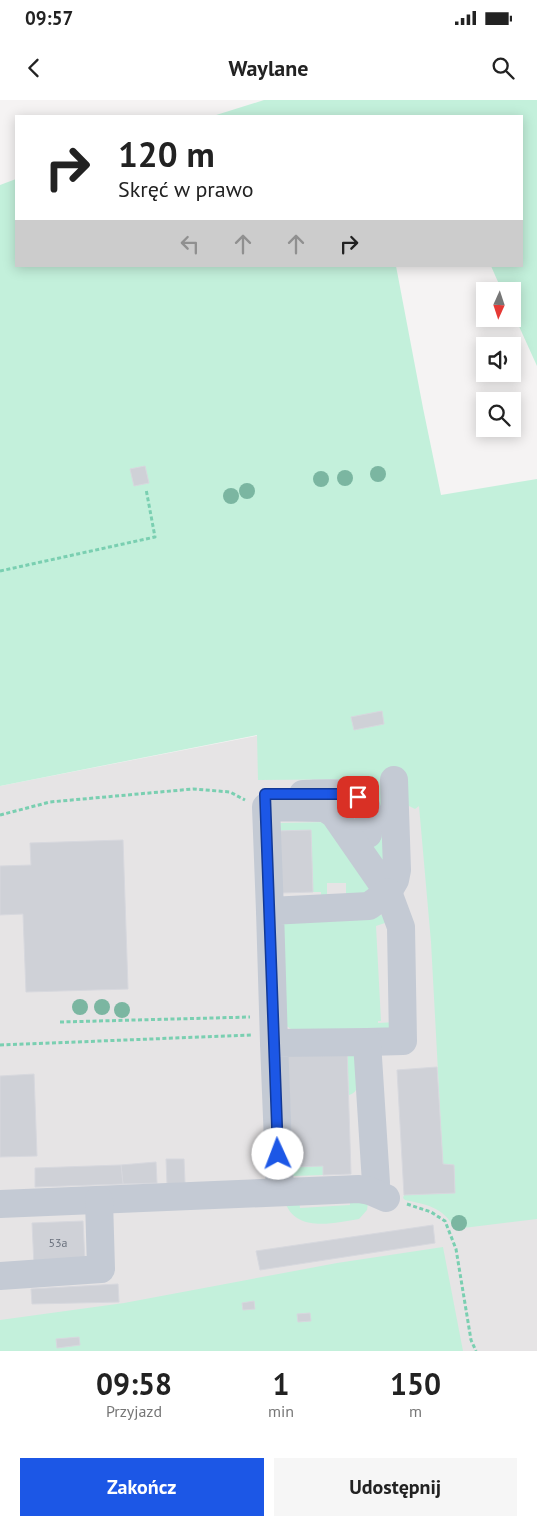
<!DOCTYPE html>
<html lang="pl">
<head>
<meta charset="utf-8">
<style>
  :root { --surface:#fff; --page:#f6f6f6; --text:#222; --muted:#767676; --accent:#1c57e6 }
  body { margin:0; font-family:"PT Sans",sans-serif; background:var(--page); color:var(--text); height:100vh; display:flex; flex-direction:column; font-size:19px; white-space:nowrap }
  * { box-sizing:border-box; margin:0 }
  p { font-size:16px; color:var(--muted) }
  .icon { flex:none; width:28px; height:28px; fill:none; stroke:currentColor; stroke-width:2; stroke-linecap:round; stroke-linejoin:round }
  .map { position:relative; height:1251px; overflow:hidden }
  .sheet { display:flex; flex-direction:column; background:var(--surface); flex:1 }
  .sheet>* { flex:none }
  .guide { position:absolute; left:15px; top:15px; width:508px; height:152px; border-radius:0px; box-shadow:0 2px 12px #0003; background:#fff; color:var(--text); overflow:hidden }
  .needle { width:32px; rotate:183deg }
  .fabs { position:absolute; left:476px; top:182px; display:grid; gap:10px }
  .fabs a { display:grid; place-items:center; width:45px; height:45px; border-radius:0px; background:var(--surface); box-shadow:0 2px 12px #0003; font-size:25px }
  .pin { position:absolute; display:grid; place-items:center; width:42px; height:42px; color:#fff; margin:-21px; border-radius:10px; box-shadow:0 2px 8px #0006 }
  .me { position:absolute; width:55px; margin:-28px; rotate:358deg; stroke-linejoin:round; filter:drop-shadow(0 0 4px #0008) }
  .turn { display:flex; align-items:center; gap:18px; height:105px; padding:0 20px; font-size:22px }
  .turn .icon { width:65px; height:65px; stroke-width:2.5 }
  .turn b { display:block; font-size:35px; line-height:42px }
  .lanes { display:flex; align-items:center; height:48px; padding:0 20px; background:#0003; justify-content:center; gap:25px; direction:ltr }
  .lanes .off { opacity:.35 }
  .eta { display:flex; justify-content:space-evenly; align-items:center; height:85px; text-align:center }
  .eta b { font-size:30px; font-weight:600; line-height:35px }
  .cta { display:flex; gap:10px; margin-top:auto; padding:10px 20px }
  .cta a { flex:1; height:58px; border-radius:0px; background:var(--accent); color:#fff; font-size:20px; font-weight:600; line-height:58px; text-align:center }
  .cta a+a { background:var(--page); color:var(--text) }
  .status { display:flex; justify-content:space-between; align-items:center; height:35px; padding:0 25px; background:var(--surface); direction:ltr }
  .status svg { height:14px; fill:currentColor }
  header { display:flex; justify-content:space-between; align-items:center; height:65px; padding:0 20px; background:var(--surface); font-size:22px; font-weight:600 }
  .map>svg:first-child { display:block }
  .education { fill:#e6e4e5 }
  .green { fill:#c3f0db }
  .building { fill:#cfd1d7; stroke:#d7d8de }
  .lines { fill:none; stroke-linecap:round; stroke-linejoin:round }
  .path { stroke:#7acfb1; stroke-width:3; stroke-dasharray:4 2.5; stroke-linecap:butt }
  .minor { stroke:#c4cad4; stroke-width:28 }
  .tree { fill:#7bb6a1 }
  .route-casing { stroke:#123996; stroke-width:12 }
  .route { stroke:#1c57e6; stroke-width:9 }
  .labels { text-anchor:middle; stroke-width:4.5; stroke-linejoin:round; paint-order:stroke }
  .number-label { font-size:12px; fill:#6b727e }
</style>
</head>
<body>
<div class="status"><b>09:57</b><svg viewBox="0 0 49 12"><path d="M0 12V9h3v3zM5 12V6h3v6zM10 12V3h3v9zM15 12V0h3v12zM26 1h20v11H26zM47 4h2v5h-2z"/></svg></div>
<header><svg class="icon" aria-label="back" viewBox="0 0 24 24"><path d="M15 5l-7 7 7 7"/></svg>Waylane<svg class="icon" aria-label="search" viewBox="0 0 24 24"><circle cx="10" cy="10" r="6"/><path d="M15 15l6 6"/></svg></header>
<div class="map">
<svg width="537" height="1251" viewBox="0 0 537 1251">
  <rect width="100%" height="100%" fill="#f5f3f3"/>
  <path class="education" d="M537,581v670h-537v-565z"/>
  <g class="green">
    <path d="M264,0h273v266l-24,-53 -1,-22h-10l-11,-25h30v-150h-308z"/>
    <path d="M16,79v87h380l27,142 18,87 96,-16v740l-82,10c-12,-22 -27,-24 -50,-29l-2,-2 1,-3 51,-2 -1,-28 -11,-1 -12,-222 -12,-136 -4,3 -12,-6 -16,72 -30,-40h18v-52h-4l-1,-4 -112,1 -1,-45 -257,51v-601z"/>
    <path d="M329,722l49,66 -32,11v-16h-19v17h-6v-8h-8l-2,-62 -33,1 1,-8z"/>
    <path d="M387,815l1,7 -12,4 5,95h-3v2l18,-1 -4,6 -94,2 -7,-1 -6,-4 -4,-106z"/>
    <path d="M347,948l7,3c1,8 5,32 2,39 -2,3 -4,4 -7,5z"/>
    <path d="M293,1066h30v9l-31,1z"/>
    <path d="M350,1094l18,9 -1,7 -8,9c-25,4 -63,14 -74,-17l14,-5 1,11 50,-3z"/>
    <path d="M443,1147l20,104h-463v-31l124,-17 213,-40z"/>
  </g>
  <g class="building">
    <path d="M145,366l4,17 -15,3 -4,-17z"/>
    <path d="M382,611l2,13 -30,6 -3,-13z"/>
    <path d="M311,730l2,62 -33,1 -2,-62z"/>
    <path d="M123,740l5,149 -102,3 -3,-78 -23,1v-49l31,-1 -1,-22z"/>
    <path d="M347,948l4,126 -28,1v-9l-30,1 -6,-118z"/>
    <path d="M437,967l6,97 11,1 1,28 -51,2 -7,-125z"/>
    <path d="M34,974l3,82 -37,1v-81z"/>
    <path d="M166,1059h18l1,24 -18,1z"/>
    <path d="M156,1062l1,21 -34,1 -2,-19z"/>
    <path d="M121,1065l2,19 -88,3v-19z"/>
    <path d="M83,1121l2,41 -51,3 -2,-42z"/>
    <path d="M433,1125l2,18 -175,27 -4,-19z"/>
    <path d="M118,1184l1,18 -87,2 -1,-15z"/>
    <path d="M254,1201l1,8 -12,1 -1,-7z"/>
    <path d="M310,1213l1,8 -13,1 -1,-8z"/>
    <path d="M79,1237l1,8 -23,3 -1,-9z"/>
  </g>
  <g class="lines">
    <g class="path">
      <path d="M0,471l155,-34 -9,-48"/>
      <path d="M0,715l50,-13 143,-13 37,3 15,8"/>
      <path d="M60,922l190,-5"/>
      <path d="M0,945l251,-10"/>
      <path d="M407,1104l24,8 14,9 11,28 15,91 5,11"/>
    </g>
    <g class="minor">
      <path d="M303,694c17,0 56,-6 63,12 4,8 2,19 2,28"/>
      <path d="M270,811l-4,-104 59,1 9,6 54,78 7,-12 2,-10 -3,-90"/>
      <path d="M274,943l-4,-132 99,-5 19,-14 13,35 2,114 -36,1"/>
      <path d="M280,1092l-6,-149 93,-1 9,141 -6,8"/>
      <path d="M0,1104l359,-15 11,2 16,7"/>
      <path d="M0,1176l101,-7 -2,-69"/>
    </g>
  </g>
  <g class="tree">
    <circle cx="378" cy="374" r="8"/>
    <circle cx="345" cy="378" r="8"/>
    <circle cx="321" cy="379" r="8"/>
    <circle cx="247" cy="391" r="8"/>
    <circle cx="231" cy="396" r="8"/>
    <circle cx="80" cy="907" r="8"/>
    <circle cx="102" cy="907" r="8"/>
    <circle cx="122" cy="910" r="8"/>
    <circle cx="459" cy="1123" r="8"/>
  </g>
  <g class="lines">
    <defs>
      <path id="route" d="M278,1054l-13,-360h83l10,3"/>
    </defs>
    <use href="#route" class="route-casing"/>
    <use href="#route" class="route"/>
  </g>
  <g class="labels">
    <g class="number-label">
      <text x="58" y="1147">53a</text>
    </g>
  </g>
</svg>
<div class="fabs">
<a><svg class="needle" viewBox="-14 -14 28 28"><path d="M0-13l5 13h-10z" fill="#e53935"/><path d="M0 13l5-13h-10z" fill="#767676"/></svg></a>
<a><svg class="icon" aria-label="sound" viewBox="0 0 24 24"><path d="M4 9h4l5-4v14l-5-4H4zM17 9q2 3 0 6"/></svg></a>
<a><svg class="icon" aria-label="search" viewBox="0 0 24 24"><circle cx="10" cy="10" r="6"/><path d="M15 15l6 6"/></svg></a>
</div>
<div class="pin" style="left:358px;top:697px;background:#d93025"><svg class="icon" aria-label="arrive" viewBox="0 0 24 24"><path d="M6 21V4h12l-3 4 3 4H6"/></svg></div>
<svg class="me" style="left:278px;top:1054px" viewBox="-20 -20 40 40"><circle r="19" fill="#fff"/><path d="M0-13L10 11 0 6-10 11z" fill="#1c57e6"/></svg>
<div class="guide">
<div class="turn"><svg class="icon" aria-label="right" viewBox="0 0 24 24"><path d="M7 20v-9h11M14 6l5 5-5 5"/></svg><div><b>120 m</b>Skręć w prawo</div></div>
<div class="lanes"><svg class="icon off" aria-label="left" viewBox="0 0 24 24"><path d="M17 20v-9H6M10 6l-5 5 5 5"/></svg><svg class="icon off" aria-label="ahead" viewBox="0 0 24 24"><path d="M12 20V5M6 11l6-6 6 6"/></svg><svg class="icon off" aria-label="ahead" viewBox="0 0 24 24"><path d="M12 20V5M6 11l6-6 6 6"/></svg><svg class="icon" aria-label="right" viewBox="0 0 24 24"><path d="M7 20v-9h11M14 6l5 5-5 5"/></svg></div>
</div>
</div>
<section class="sheet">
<div class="eta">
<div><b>09:58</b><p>Przyjazd</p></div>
<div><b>1</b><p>min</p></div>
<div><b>150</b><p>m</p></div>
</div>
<div class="cta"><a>Zakończ</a><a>Udostępnij</a></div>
</section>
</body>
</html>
